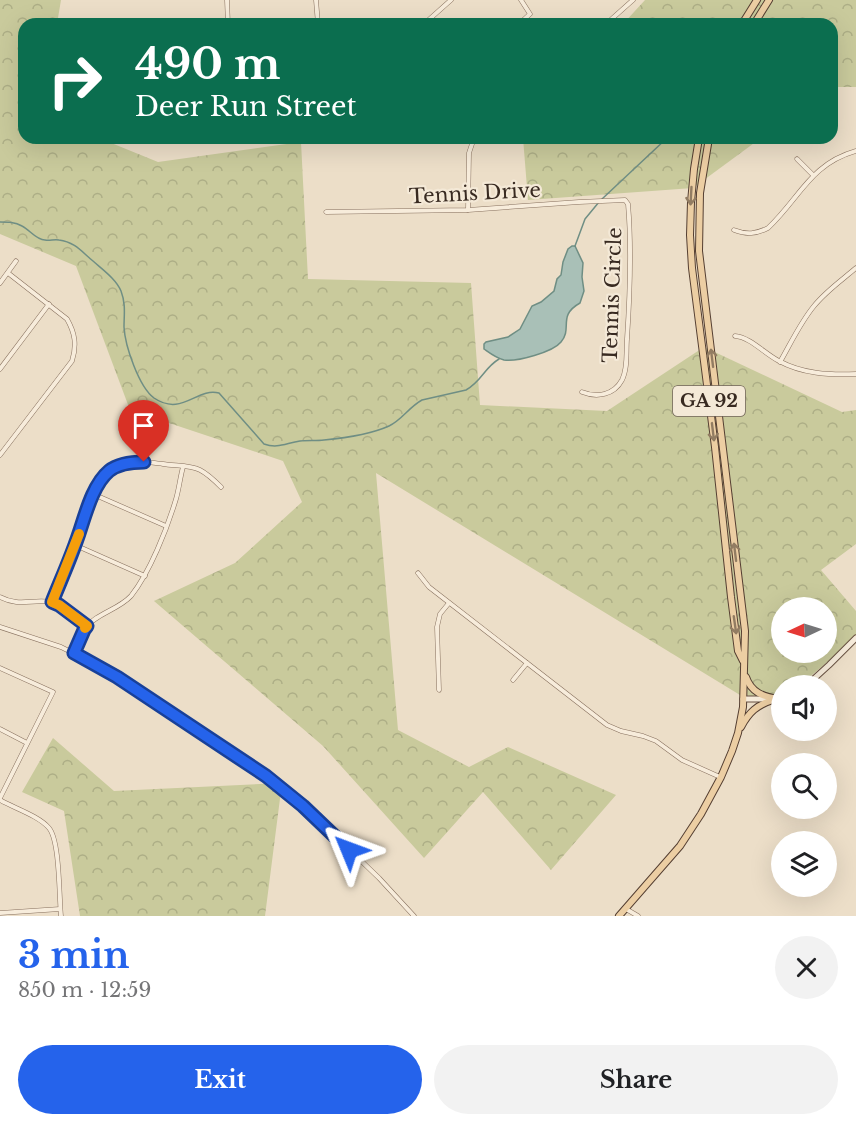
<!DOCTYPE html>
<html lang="en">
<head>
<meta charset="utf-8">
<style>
  :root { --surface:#fff; --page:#f2f2f2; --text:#202124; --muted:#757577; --accent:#2563eb }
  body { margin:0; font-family:"Libre Baskerville",serif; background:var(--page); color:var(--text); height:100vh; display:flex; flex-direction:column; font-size:22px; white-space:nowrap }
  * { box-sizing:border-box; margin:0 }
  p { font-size:20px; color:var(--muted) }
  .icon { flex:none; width:33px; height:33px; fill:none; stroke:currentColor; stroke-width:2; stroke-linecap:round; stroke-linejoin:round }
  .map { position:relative; height:916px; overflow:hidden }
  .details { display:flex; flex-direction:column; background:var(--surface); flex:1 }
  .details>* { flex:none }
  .hud { position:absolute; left:18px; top:18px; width:820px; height:126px; border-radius:18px; box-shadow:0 6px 24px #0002; background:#0b6e4f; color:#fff; overflow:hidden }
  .needle { width:39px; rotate:266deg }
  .fabs { position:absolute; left:771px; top:597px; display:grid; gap:12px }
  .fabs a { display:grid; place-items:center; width:66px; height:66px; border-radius:50%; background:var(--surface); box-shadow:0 6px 24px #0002; font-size:30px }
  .pin { position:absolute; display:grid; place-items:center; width:51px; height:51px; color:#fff; margin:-62px -26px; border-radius:50% 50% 50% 0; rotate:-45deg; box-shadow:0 0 6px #0007 }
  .pin .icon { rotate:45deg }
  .me { position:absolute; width:66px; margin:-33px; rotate:314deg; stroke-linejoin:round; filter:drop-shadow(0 0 4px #0008) }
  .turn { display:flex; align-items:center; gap:21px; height:126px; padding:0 18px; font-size:27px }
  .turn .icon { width:78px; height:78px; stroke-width:2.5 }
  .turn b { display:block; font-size:42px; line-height:51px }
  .round { display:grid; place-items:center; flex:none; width:63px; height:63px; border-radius:32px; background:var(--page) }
  .summary { display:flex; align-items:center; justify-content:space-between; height:102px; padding:0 18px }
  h1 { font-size:36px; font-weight:700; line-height:45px; color:var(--accent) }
  .primary-button { display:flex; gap:12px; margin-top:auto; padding:12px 18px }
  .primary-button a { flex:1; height:69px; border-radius:36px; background:var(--accent); color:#fff; font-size:24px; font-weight:700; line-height:69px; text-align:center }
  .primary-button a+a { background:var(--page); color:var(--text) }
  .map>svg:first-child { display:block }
  .forest { fill:url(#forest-crowns); fill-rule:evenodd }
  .water { fill:#a9c0b7; stroke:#6f8e84; stroke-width:1.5 }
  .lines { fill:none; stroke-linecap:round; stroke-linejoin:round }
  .stream { stroke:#6f8e84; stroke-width:1.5 }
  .street-casing { stroke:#87705e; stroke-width:5 }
  .secondary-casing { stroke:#695141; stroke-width:7 }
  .primary-casing { stroke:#553f32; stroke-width:8 }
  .street { stroke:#f7ecdb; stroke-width:4 }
  .secondary { stroke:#f7ecdb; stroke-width:5 }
  .primary { stroke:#eccea3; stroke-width:6 }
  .oneway { stroke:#927c62 }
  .route-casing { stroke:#184099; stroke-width:15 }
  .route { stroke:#2563eb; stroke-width:10 }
  .slow { stroke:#f59e0b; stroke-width:10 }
  .labels { text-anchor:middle; stroke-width:4.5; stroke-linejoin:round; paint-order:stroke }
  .shield { fill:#f4e9d7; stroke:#706358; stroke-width:1.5 }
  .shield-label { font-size:18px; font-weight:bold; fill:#382a21 }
  .street-label { font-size:20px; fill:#382a21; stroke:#f4e9d7 }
</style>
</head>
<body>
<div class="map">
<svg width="856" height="916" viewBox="0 0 856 916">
  <defs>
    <pattern id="forest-crowns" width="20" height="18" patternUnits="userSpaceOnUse" patternTransform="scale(1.5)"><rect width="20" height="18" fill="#c9ca9c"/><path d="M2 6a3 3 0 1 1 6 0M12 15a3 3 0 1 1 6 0" fill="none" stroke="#adae86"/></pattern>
  </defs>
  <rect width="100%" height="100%" fill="#ecdec8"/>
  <g class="forest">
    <path d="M0,0h61l-4,24h-33v114h75l59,24 143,-20 7,137 163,4 9,122 127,6 97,-64 138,65 14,-2v134l-35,26 35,41v27l-56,47 -18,1 -1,9 -7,3 -34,-3 -364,-222 22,257 71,37 39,-20 108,48 -65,75 -68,-78 -59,66 -101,-112 -169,-145 81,-38 67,-61 -19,-41 -153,-51 -54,-144 -76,-32zM782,608h44v44h-44z"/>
    <path d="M645,0h211v87h-23l-1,-63h-209z"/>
    <path d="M523,138h238l-68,50 -165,12z"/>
    <path d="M53,738l61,53 168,-8 -17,133h-185l-16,-105 -42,-19z"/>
  </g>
  <path class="water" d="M572,246h3l8,17 -1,14 2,14 -4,12c-23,13 -7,25 -19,39 -8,10 -44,20 -57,18 -8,-2 -13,-6 -20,-11v-5l2,-2 22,-5 12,-8 12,-23 9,-4 13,-11 3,-12 4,-4 2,-13 5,-13z"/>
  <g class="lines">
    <g class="stream">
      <path d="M602,199l65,-61"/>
      <path d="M0,222c8,0 15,0 22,4 8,4 14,14 23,14 5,1 9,-1 14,0 16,2 23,12 34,21 10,9 23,18 28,30 5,13 3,24 3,36 1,19 15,60 30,71 28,19 43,-11 65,-5l45,51c14,5 22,-1 36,-3 8,-1 16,0 24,-1 21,-2 45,-5 65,-14 13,-6 20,-19 33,-26l44,-10c16,-9 18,-22 33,-31"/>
      <path d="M575,246l10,-27 14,-17"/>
    </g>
    <defs>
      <g id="street">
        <path d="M227,0l1,24"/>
        <path d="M316,0l2,24"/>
        <path d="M424,24l27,-24"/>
        <path d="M519,24l11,-10 -9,-14"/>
        <path d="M606,24l27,-24"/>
        <path d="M797,159l16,16"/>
        <path d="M468,210l1,-57 5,-15"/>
        <path d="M326,212l142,-2 111,-8 46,-2 3,4c4,45 2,90 -1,135 -1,13 1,29 -5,41 -8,15 -25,18 -40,12"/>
        <path d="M734,230c13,5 22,4 34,-2 32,-30 42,-64 88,-77"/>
        <path d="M0,283l16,-22"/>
        <path d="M735,336c15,1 30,18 44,25 24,13 50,14 77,13"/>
        <path d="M780,362c11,-19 20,-39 34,-56 12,-15 28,-26 42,-38"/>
        <path d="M0,369l49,-65"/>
        <path d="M0,455l72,-94c5,-16 3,-28 -5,-42l-59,-46"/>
        <path d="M93,494l73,32"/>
        <path d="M75,545l70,31"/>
        <path d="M418,573l11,14 178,138 14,6 22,5 13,5 26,19 38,17"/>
        <path d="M0,597c19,10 32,2 51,5 13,2 26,16 36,24"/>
        <path d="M52,602c8,-20 17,-40 24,-60 8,-21 15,-57 33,-71 16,-13 36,-9 54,-7 11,2 27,1 37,6 8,4 15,11 21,17"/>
        <path d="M0,627l61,20 36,18 169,111 37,29 76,73 35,38"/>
        <path d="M74,653c3,-8 6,-18 11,-25 12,-15 33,-18 46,-32 19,-24 36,-67 45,-97 3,-10 4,-21 7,-32"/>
        <path d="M0,668l53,24 -53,106"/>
        <path d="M513,680l14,-17"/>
        <path d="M439,690l-2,-63 3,-13 9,-11"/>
        <path d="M0,729l27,14"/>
        <path d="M0,800c14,8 39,16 49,28 11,13 10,69 12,88"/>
        <path d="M626,909l12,7"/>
        <path d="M0,913l60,-4"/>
      </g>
      <g id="secondary">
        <path d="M806,686l23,-21 27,-27"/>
        <path d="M743,699h29"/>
      </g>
      <g id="primary">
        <path d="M742,24l15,-24"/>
        <path d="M754,24l15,-24"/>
        <path d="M699,138l-5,31 -3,33 -1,33 2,33 23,179 16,150 7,54 5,10"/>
        <path d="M746,677c5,15 17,20 33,22"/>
        <path d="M741,727c8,-15 16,-22 32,-27"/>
        <path d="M619,916l61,-70 21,-32 20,-37 11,-26 6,-18 5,-26 2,-76 -46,-380 1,-58 9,-55"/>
      </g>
    </defs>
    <use href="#street" class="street-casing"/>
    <use href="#secondary" class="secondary-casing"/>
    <use href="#primary" class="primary-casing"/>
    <use href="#street" class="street"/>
    <use href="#secondary" class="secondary"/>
    <use href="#primary" class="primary"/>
  </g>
  <defs><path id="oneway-shaft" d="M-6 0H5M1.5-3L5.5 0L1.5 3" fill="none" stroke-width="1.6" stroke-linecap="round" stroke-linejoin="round" transform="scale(1.5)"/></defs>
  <g class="oneway">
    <use href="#oneway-shaft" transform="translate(691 196) rotate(93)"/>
    <use href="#oneway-shaft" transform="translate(712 358) rotate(-97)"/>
    <use href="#oneway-shaft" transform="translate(713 432) rotate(83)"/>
    <use href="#oneway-shaft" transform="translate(735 552) rotate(-97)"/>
    <use href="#oneway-shaft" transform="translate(735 625) rotate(82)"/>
  </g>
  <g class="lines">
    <defs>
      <path id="route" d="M144,462c-12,0 -25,1 -35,9 -18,15 -25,50 -33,71 -7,20 -16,40 -24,60l7,3 28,21 -3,4 -10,23 43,24 149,99 37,30 46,44"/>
    </defs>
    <use href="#route" class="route-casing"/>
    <use href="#route" class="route"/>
    <path class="slow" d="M79,534l-27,68 7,3 28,21 -2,2"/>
  </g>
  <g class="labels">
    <rect class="shield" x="673" y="386" width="72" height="30" rx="4.5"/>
    <g class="shield-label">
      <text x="709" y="407">GA 92</text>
    </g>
    <g class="street-label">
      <text transform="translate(475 193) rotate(-3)" y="7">Tennis Drive</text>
      <text transform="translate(612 295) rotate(-88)" y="7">Tennis Circle</text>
    </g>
  </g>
</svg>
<div class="fabs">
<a><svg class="needle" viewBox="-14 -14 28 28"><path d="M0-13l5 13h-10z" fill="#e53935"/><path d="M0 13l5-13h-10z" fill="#757577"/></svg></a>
<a><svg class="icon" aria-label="sound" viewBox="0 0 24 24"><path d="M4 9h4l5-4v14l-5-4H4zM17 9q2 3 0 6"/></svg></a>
<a><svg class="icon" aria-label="search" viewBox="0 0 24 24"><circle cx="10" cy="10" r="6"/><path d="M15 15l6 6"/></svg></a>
<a><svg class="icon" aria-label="layers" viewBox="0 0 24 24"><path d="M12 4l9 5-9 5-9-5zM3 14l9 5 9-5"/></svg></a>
</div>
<div class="pin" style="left:144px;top:462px;background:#d93025"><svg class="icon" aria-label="arrive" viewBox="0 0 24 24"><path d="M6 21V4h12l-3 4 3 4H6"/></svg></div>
<svg class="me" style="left:349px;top:850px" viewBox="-20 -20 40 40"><path d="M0-17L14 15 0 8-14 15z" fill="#2563eb" stroke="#fff" stroke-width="4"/></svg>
<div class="hud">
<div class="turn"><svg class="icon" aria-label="right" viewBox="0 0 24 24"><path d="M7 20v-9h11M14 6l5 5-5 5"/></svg><div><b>490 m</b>Deer Run Street</div></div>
</div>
</div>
<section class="details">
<div class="summary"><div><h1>3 min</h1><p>850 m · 12:59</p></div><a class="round"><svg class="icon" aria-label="close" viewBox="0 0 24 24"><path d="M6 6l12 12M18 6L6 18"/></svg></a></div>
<div class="primary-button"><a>Exit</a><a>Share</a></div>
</section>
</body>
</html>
